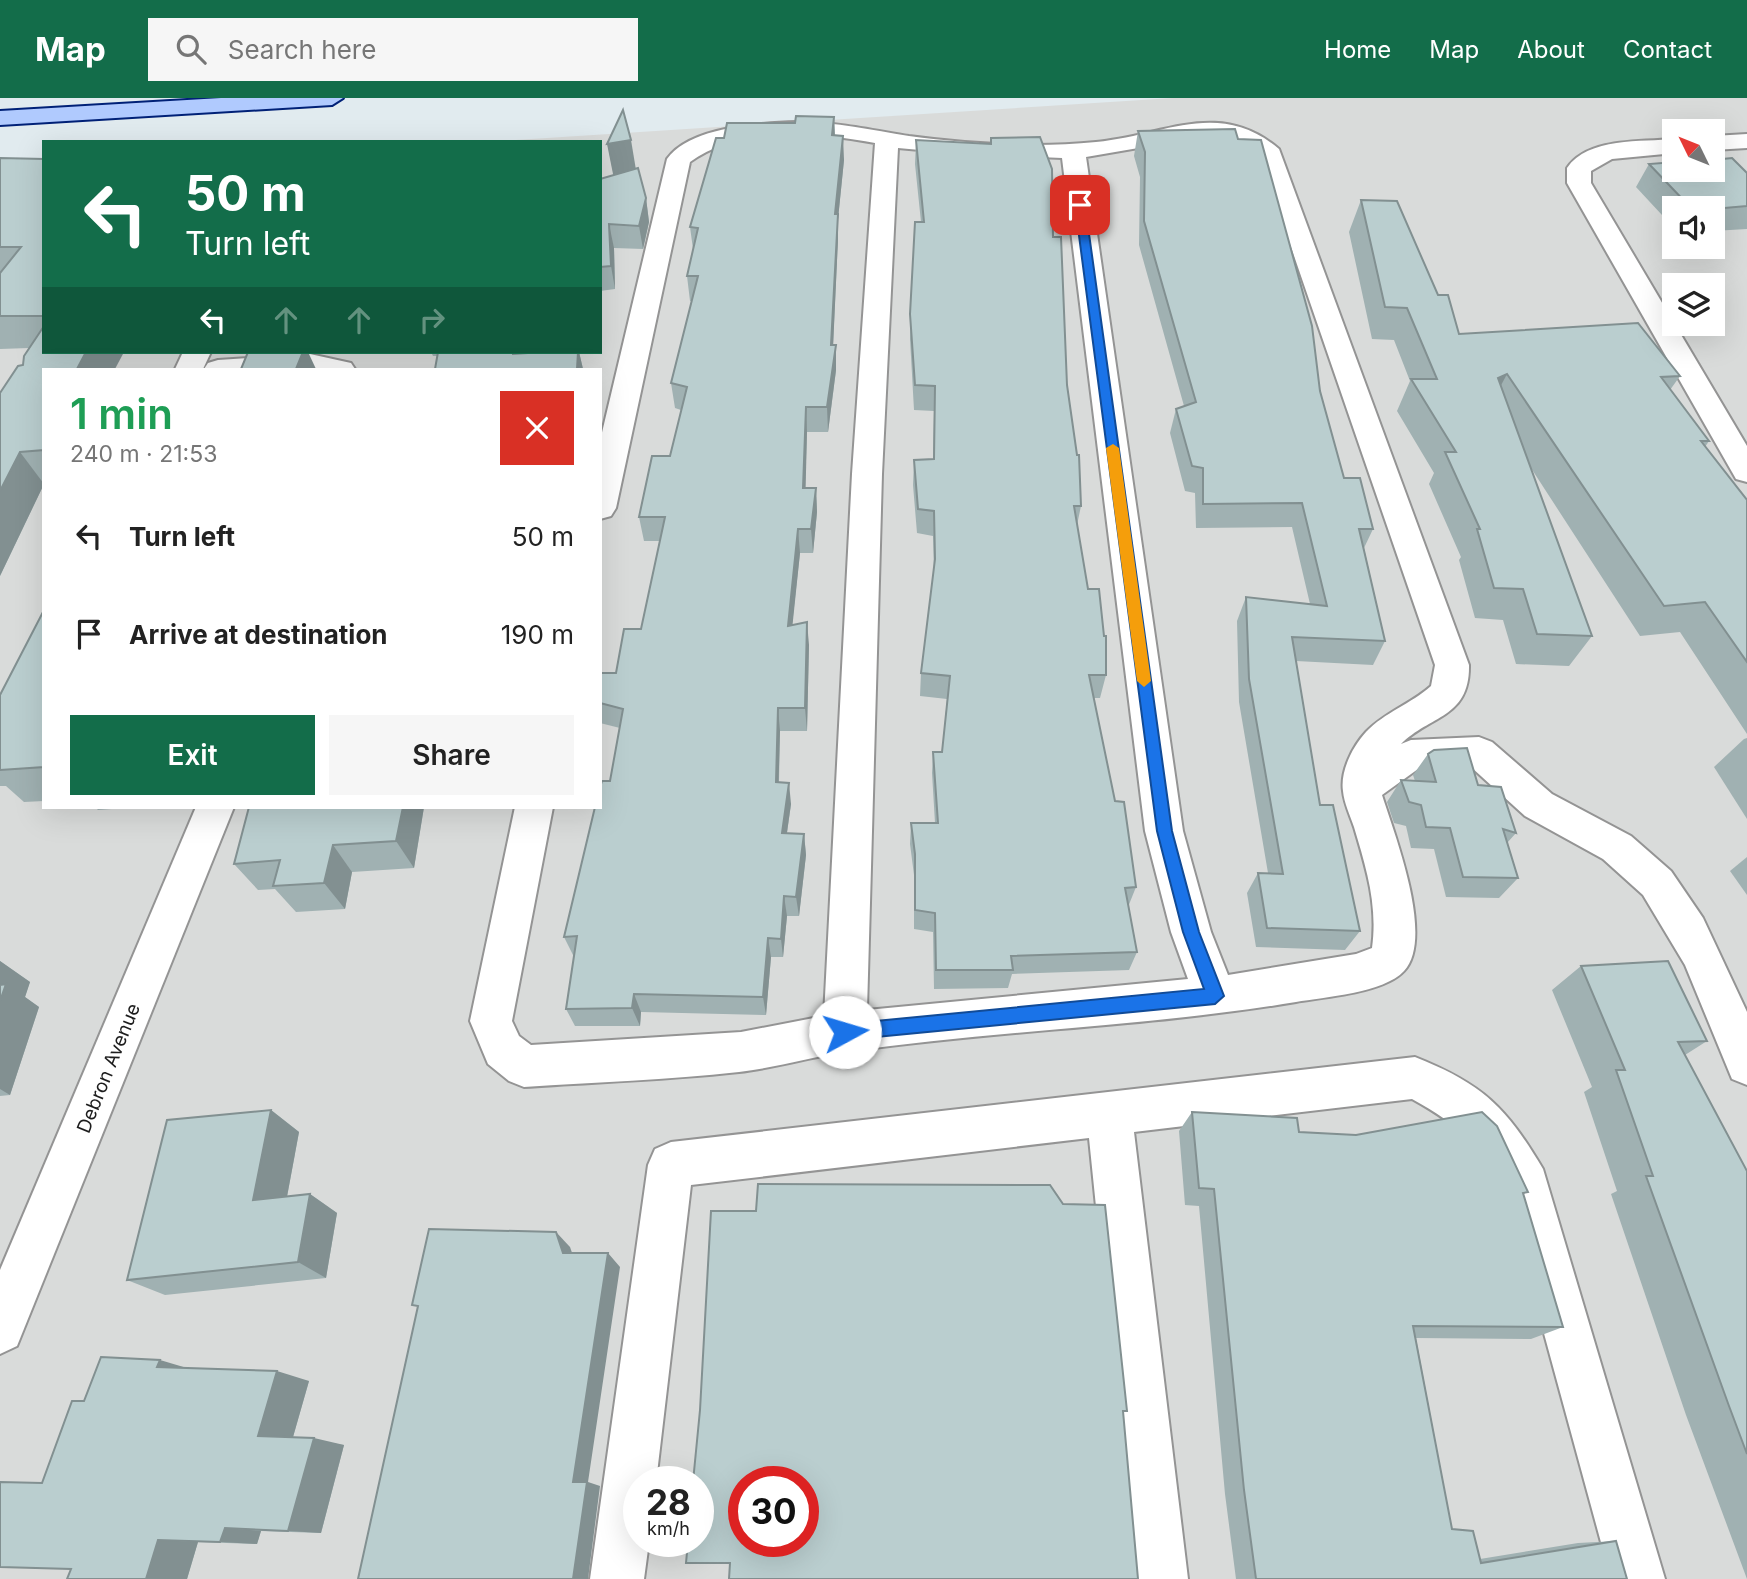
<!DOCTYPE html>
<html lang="en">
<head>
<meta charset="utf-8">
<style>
  :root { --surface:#fff; --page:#f6f6f6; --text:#222; --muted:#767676; --accent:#136d4a }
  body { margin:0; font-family:Inter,sans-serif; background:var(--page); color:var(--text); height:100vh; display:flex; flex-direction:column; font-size:26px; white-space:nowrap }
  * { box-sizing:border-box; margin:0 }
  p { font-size:23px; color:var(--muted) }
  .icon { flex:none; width:38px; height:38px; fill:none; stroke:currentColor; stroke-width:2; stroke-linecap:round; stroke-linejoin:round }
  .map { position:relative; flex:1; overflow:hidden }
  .side { position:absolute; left:42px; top:270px; width:560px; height:441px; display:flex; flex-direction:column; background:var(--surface); border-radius:0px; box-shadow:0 7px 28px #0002 }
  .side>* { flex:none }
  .banner { position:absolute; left:42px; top:42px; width:560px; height:214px; border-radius:0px; box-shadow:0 7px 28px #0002; background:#136d4a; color:#fff; overflow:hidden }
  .needle { width:46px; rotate:313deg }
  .buttons { position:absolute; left:1662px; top:21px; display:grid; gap:14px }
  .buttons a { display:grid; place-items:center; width:63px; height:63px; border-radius:0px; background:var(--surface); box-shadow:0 7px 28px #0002; font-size:35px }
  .speed { position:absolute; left:623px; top:1368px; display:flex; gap:14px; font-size:35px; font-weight:700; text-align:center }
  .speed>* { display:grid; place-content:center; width:91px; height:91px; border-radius:50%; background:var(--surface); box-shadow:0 7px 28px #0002; line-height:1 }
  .speed small { font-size:18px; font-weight:400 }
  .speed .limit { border:10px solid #d22; background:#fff; color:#111 }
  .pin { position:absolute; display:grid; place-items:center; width:60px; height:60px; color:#fff; margin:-30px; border-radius:14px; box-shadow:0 4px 10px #0006 }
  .me { position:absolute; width:77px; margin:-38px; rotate:84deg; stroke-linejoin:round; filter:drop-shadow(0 0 5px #0008) }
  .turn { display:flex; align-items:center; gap:24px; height:147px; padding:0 28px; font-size:32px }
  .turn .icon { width:91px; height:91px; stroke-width:2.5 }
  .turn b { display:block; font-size:49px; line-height:60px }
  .lanes { display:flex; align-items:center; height:66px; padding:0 28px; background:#0003; justify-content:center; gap:35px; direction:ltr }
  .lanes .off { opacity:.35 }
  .round { display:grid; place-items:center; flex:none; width:74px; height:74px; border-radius:0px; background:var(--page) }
  .head { display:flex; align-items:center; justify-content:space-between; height:119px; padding:0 28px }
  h1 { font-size:42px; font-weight:600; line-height:52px; color:#1e9e55 }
  .action { display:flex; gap:14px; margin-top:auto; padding:14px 28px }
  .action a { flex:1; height:80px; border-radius:0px; background:var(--accent); color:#fff; font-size:28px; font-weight:600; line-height:80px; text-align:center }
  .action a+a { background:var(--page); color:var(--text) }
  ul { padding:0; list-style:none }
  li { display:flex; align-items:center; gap:21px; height:98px; padding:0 28px }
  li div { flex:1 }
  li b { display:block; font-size:26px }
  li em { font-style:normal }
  header { display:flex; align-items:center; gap:42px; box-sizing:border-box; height:98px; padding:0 35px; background:var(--accent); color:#fff }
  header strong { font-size:33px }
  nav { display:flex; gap:38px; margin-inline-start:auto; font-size:24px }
  .search { width:490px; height:63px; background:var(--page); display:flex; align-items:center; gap:18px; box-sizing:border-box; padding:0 24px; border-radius:0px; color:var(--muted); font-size:26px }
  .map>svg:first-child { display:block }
  .residential { fill:#d9dbda; fill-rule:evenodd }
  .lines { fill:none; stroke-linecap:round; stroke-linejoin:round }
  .street-casing { stroke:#949494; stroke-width:4 }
  .secondary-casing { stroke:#002177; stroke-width:4 }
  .street { fill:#fff; fill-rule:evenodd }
  .secondary { fill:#b0cafe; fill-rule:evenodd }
  .wall { fill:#a0b1b2 }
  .shaded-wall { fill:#829091 }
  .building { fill:#bacecf; stroke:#829091; stroke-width:2; fill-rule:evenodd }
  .route { fill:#1a73e8; stroke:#114b97; stroke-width:2 }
  .slow { fill:#f59e0b }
  .labels { text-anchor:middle; stroke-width:5; stroke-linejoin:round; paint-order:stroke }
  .street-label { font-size:19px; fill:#1d1d1d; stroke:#fff }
</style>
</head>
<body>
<header>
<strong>Map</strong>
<div class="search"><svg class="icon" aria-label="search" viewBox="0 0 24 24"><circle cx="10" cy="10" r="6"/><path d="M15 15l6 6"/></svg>Search here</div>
<nav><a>Home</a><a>Map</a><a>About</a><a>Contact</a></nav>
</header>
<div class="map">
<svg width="1747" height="1481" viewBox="0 0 1747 1481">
  <rect width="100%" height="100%" fill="#e1ebef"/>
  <path class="residential" d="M1173,0h574v1481h-1747v-1406l44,179h556v-210h-116zM1675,33h38v39h-38zM1675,110h38v39h-38zM1675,187h38v39h-38zM44,271h556v438h-556zM639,1384h59v60h-59zM744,1384h59v60h-59z"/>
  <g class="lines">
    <defs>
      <g id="street">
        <path d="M798,24c38,0 74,8 111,14 60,8 127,12 187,6 67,-6 123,-44 183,7l190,516c1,53 -39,50 -68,79l10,-4 68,-3 13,5 60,52 79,42 40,35 32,47 44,94v73l-15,-6 -47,-114 -42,-70 -40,-36 -78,-43 -54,-49 -53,2 -36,26c12,38 53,143 22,176 -20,22 -80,26 -108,31 -149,25 -301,28 -451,50 -35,5 -70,16 -106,20 -71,8 -143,10 -215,15l-15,-6 -21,-17 -18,-43 45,-214h38l-41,214 7,15 12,9 210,-13 83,-16 28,-542 23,-331c-58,-11 -134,-18 -185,19l-74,346 -5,8 -11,3v-78l67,-282c23,-33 95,-36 131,-37zM1214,37l32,9 14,13 175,508 -4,21c-20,18 -46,26 -65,46 -13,14 -26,39 -23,59 1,12 7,24 11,36 12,40 24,78 18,121l-16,6 -128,21 -17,-43 -28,-101 -97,-674zM898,50l66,6 98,4 83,673 26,101 17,47 -321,31 15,-536z"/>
        <path d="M1747,36v14l-34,2v-14z"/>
        <path d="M1675,41v14l-63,6 -21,12v12l156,263v36l-11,-3 -4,-7 -165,-289v-15c21,-31 75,-26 108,-29z"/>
        <path d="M183,254h28l-8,17h-28z"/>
        <path d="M310,256l41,9 4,6h-151l4,-6 10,-3z"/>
        <path d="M196,709h38l-217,539 -17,8v-84z"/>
        <path d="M1415,959c68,27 91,50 128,112l122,410h-54l-105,-385c-27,-49 -45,-68 -94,-95l-278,33 54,447h-54l-45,-441 -398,47 -35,297h-17v60h10l-5,37h-54l58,-414 7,-16 16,-7z"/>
      </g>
      <path id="secondary" d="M221,0h122l-11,7 -332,20v-14z"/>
    </defs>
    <use href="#street" class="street-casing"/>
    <use href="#secondary" class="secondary-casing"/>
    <use href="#street" class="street"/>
    <use href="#secondary" class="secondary"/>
  </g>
  <g class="wall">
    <path d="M834,19l1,18 9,25 -6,59v20l-5,106h3v25l-8,62h-21l-2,56h11l1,24 -4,41h-13l-8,72 17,20 -2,86h-27l-1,51 12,22 -4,29 17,1 2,21 -7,61h-12l-4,41h-12l-5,58 -125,-3 -1,14h-65l-9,-17 8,-54h-1l-9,-18 46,-156 10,-53 -20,-5v-50h16l25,-44 19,-88h-16l-5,-24 31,-61 11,-46 -6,-2 -4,-25 21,-82h-2l-3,-25 6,-27 -3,-22 34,-89 71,-15z"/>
    <path d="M1138,33l100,8 82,252 24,87 29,51 -9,19 21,93 -12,24 -77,-4 24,144 40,126 -15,19 -89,-3 -9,-54 11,-20h10l-29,-171 -2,-81 9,-24 64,7 -18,-77 -96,1 -1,-35 -10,-2 -15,-58 6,-24 8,-3 -45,-161 1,-68 -6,-21z"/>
    <path d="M991,40l62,99 14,148 14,121 -4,19 11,64 18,86 -6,23h-6l21,103 21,86 -8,20 9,45 -8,18 -117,4 -4,14 -74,1 -1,-57 -19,-3v-54l-4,-31 1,-21h24l-3,-50 1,-21h9l5,-53 -27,-3 1,-23 13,-101 -1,-36 -16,-3 -4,-48 1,-25 19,-1 1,-48 -20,-1 -4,-71 5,-117h6l-6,-58 1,-24 74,4z"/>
    <path d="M0,60l44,1v325l-44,92 23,-211 6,-17 -29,1z"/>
    <path d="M1649,66l98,9v56l-34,2v-23h-38v21l-39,-42z"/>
    <path d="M636,71l10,29 3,24 -6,27 -29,-1 1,41 -15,2v-112z"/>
    <path d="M1361,102l77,95 21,39 221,42 -10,14 39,51 -4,6 42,53v234l-67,-102 -40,4 -109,-168 61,168 -23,30 -53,-2 -13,-44 -28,-2 -16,-58 2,-3 -32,-73 5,-11 -37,-62 13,-30 -16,-41 -22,-1 -23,-107z"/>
    <path d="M431,254h96v1l52,-1 4,17h-148l2,-13h-4z"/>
    <path d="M44,514v189l-20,1 -18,-16h-6v-91z"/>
    <path d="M1747,640v81l-33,-52 30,-28z"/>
    <path d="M1428,656l50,31 38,48 -9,10 11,35 -19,20 -53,-1 -12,-48 -23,-1 -5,-22 -12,-3 -7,-21 14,-22 14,1 -2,-6z"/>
    <path d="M95,709h44l-41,3z"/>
    <path d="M424,709l-10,61 -62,4 -7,37 -49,3 -21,-23 -17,1 -24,-26z"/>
    <path d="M1747,759v38l-17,-24z"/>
    <path d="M0,863l30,21 -5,15 14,10 -29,88 -10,1z"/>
    <path d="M1581,868l126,75 -22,14 62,116v408l-61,-164 -75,-221 6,-3 -33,-99 8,-5 -40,-97z"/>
    <path d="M271,1012l28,22 -12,65 23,-3 27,19 -11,65 -161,17 -38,-15z"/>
    <path d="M1192,1014l107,20 229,60 -5,2 40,133 -32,12 -115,-1 36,191 28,30 98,-16 38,-2 11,38h-391l-11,-85 -26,-288 -14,-1 -6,-74z"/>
    <path d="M186,1270l123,13 -16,56 51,8 -23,88 -60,-2 -4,13 -59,-2 -11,37h-120l4,-10 -29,-86 42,-82z"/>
  </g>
  <g class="shaded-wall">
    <path d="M834,19l1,24 -3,-6z"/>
    <path d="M843,38l1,24 -6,59v20l-6,131 -1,-25 4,-131z"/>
    <path d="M631,42l6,36 -23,3 -7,-35z"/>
    <path d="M646,100l3,24 -6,27 -4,-23z"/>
    <path d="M609,126l5,24 1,41 -4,-23z"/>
    <path d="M836,247v25l-8,62 -1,-25z"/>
    <path d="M86,254h38l-9,17h-38z"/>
    <path d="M303,254h5l8,17h-20z"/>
    <path d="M578,254h1l4,17h-6z"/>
    <path d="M1507,276l-17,32 8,-28z"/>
    <path d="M806,309l1,25 -2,80 -2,-24z"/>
    <path d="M20,354l24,32 -44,92v-85z"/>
    <path d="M816,390l1,24 -4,41 -2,-24z"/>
    <path d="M798,431l2,24 -10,96 -2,-23z"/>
    <path d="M807,524l2,23 -2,86 -2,-23z"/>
    <path d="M778,610l2,23 -2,72 -2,-21z"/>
    <path d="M789,685l2,21 -7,49 -2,-20z"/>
    <path d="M403,709h21l-10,61 -18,-27z"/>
    <path d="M804,736l2,21 -7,61 -3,-19z"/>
    <path d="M333,747l19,27 -7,37 -21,-26z"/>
    <path d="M784,798l3,20 -4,41 -2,-18z"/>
    <path d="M768,840l3,19 -5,58 -3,-18z"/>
    <path d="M0,863l30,21 -5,15 14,10 -29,88 -10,-6z"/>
    <path d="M634,896l7,18 -1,14 -8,-18z"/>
    <path d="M271,1012l28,22 -16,86 -30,-18z"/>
    <path d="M310,1096l27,19 -11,65 -28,-16z"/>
    <path d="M556,1134l14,15 7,20 -14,-14z"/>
    <path d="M608,1155l12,14 -32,215 12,4 -12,93h-15v-97z"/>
    <path d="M160,1262l37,11 -40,-4z"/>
    <path d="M277,1273l32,10 -18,63 -33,-8z"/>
    <path d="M314,1340l30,7 -23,88 -33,-2z"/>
    <path d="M225,1430l36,3 -4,13 -37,-2z"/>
    <path d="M158,1442l40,2 -11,37h-41z"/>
  </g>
  <g class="building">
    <path d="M623,12l8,30 -24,4z"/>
    <path d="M796,18l38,1 -2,18 11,1 -8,78h3l-7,131h5l-9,62h-21l-3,81h13l-5,41h-13l-10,97 19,-4 -2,86h-27l-2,74 13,1 -7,50 22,1 -8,63 -12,-1 -3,43 -13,-1 -5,59 -129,-3 -2,14 -66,1 11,-73 -13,1 31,-130h5v-20l2,-6h8l13,-72 -23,-6v-30h16l8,-44h17l24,-112h-26l13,-61h18l17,-69 -16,-4 27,-107h-11l11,-48 -8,-1 26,-89h8l3,-15h68z"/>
    <path d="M1235,31l3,10 23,1 51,186 8,65 24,87h16l13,51h-14l26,112 -93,-4 28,168h13l27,126 -93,-3 -9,-55 25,1 -34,-195 -3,-82 81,9 -25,-103 -99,1v-36l-11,-2 -16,-57 20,-7 -52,-181 1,-69 -7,-21z"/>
    <path d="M1040,39l12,32 1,68h8l6,148 10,70h2l2,51h-7l14,83h11l5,47h2v39h-17l26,126 9,1 12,85 -11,1 12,64 -126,4 2,14h-77l-1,-57 -20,-3v-56l-4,-31h27l-5,-71h9l8,-76 -29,-3 14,-114 -1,-48 -16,-2 -4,-49 20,-1 1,-73 -20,-1 -5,-71 5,-92h9l-8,-82 75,4v-6z"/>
    <path d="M0,60l44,1v157h-44v-43l21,-26h-21z"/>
    <path d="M1732,60l15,15v33l-34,3 -22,-1 -42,-44 26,-2v8h38v-10z"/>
    <path d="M638,70l8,30 -7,28 -30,-2 2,42 -11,1v-88z"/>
    <path d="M1361,102l36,1 41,94h10l11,39 179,-11 42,53 -19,1 48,64h-8l46,59v162l-42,-60 -41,4 -157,-232 -9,4 94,258 -55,-2 -14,-45 -29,-1 -17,-59h3l-35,-77h11l-45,-73h26l-30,-71 -22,-1z"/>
    <path d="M44,228v26h42l-9,17h-33v81l-24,2 -20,39v-98l18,-27 5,-1 1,-9z"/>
    <path d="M248,254h55l-7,17h-55z"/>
    <path d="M438,254h75v2l31,-2h34l-1,17h-142z"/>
    <path d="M43,514l1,155 -44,3v-75z"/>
    <path d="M1467,650l11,37 23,2 15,46 -13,-4 15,49 -55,-1 -13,-49 -24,-1 -5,-22 -12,-3 -8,-22 35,2 -8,-28 6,-4z"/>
    <path d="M249,709h154l-7,34 -63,4 -9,38 -51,3 7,-26 -46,4z"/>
    <path d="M1668,863l39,80 -29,1 69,129v283l-18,-48 -83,-230h7l-37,-106h9l-44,-104z"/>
    <path d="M6,886l-6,17v-16z"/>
    <path d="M271,1012l-18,90 57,-6 -12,68 -171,18 40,-160z"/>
    <path d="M1192,1014l105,6 2,14 57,3 126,-23 15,14 31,66 -5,1 40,134 -150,-1 39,203 21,2 8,32 135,-22 11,38h-371l-12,-89 -30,-301 -15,-1z"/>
    <path d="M758,1086l292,1 13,19 42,1 22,206h-4l15,168h-409l1,-16h-44l2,-21h10v-60h-5l7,-72 11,-199h45zM744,1384h59v60h-59z"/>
    <path d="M429,1131l127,3 7,21h45l-35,229h14l-14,97h-215l60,-273 -6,-1z"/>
    <path d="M101,1259l59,3 -3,7 120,4 -19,65 56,2 -26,93 -63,-3 -5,14 -62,-2 -12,39h-79l4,-10 -71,-2v-85l42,1 30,-82h12z"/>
  </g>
  <path class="route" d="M1080,104l5,3 87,626 27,101 25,64 -9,8 -370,36 -6,-2 -3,-6 3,-6 6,-2 359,-35 -21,-57 -26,-101 -82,-626z"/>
  <path class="slow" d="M1113,346l6,4 32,233 -7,6 -7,-6 -31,-233z"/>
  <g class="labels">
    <g class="street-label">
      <text transform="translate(108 970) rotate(-68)" y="7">Debron Avenue</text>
    </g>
  </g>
</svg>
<div class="buttons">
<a><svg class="needle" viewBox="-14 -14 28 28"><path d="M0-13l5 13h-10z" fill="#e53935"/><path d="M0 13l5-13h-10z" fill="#767676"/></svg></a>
<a><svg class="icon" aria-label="sound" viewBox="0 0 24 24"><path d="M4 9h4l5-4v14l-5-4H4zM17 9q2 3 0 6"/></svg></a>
<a><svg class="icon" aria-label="layers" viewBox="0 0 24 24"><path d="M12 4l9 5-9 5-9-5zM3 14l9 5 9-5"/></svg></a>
</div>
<div class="speed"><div>28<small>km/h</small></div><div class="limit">30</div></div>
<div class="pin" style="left:1080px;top:107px;background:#d93025"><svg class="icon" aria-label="arrive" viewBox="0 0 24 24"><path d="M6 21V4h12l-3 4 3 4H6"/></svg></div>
<svg class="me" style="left:845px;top:934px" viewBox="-20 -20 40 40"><circle r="19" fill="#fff"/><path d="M0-13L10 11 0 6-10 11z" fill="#1a73e8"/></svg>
<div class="banner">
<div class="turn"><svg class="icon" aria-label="left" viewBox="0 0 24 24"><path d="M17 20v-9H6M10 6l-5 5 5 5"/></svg><div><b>50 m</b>Turn left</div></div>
<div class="lanes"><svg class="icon" aria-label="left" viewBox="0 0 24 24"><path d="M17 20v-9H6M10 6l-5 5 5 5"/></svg><svg class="icon off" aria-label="ahead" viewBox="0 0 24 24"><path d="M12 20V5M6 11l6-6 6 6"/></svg><svg class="icon off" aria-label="ahead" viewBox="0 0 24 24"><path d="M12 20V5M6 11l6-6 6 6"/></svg><svg class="icon off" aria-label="right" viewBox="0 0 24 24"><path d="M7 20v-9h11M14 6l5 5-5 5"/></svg></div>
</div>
<section class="side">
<div class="head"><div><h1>1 min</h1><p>240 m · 21:53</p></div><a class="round" style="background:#d93025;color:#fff"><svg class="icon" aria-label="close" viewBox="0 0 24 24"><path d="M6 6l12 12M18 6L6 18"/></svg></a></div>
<ul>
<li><svg class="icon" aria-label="left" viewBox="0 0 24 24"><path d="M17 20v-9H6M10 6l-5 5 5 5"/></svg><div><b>Turn left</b></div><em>50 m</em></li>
<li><svg class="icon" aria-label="arrive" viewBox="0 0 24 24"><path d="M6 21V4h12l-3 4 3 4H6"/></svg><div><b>Arrive at destination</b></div><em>190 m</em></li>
</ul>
<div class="action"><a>Exit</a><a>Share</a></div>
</section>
</div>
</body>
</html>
